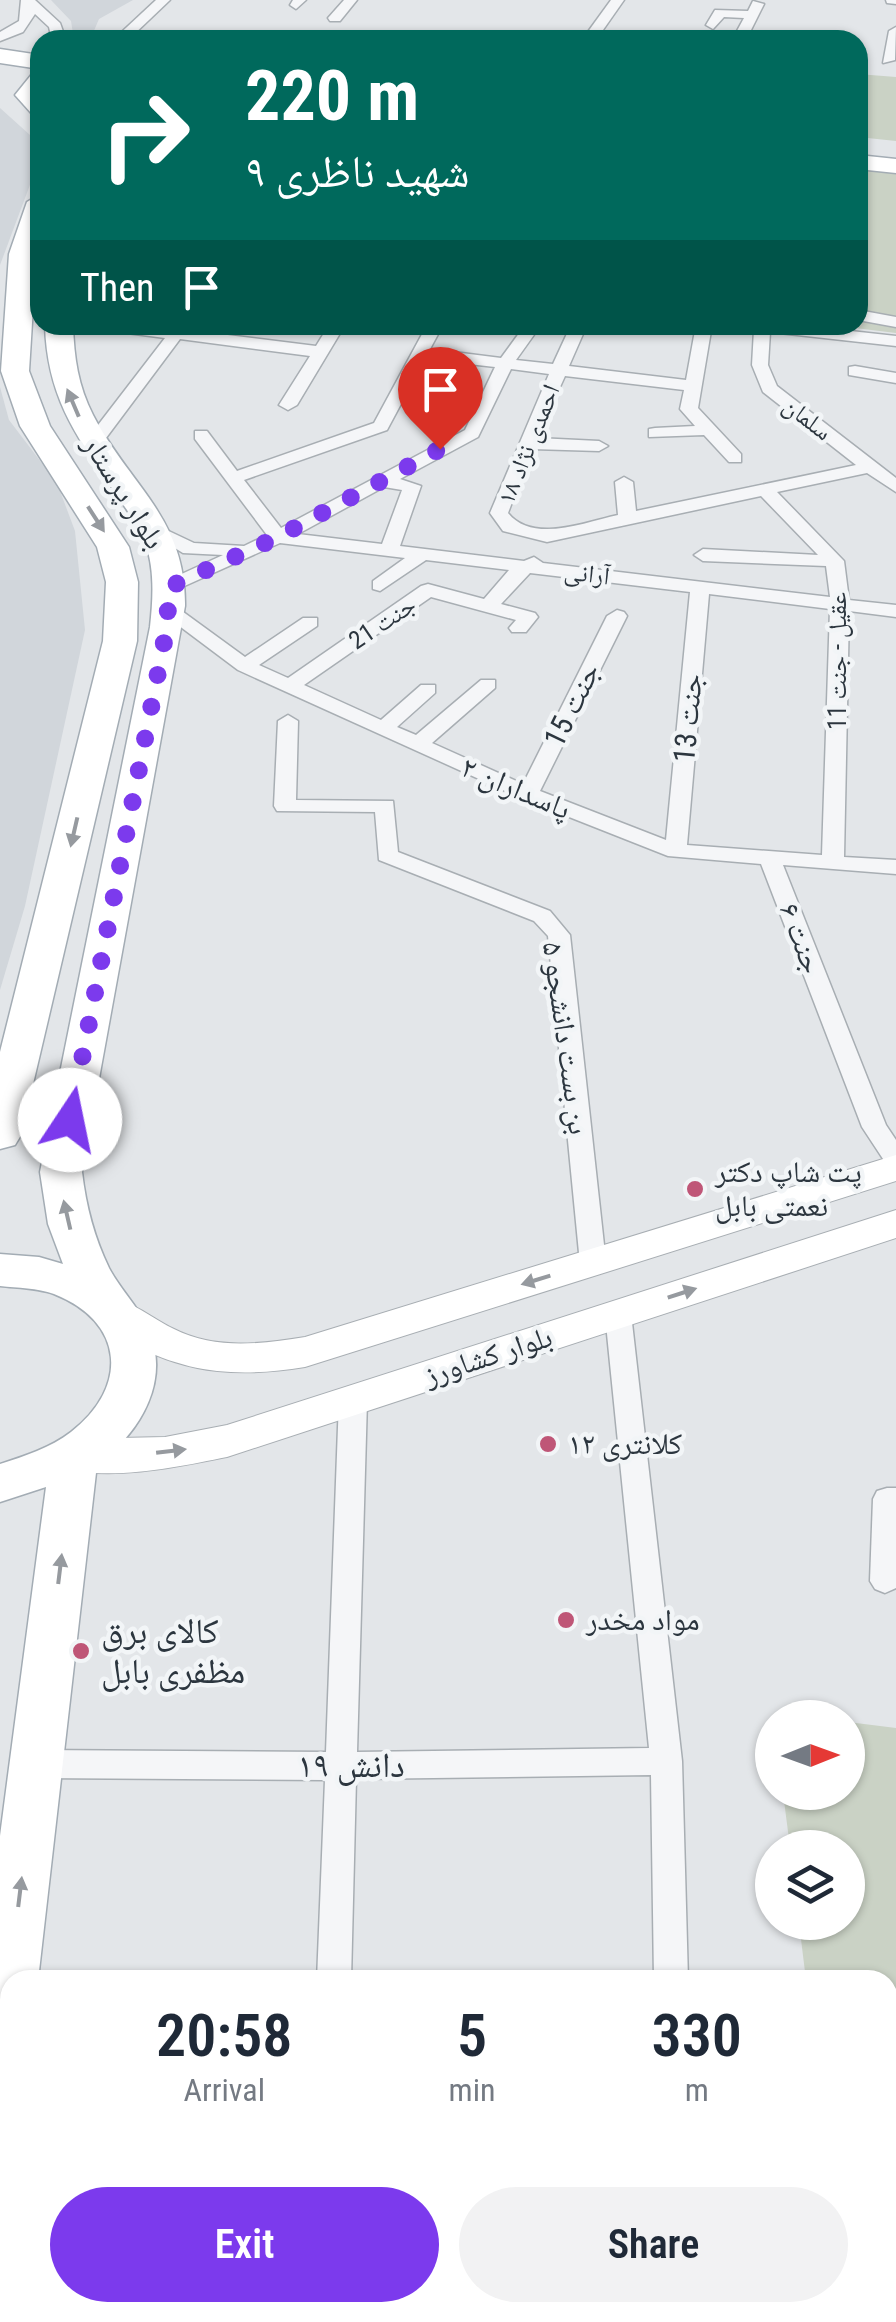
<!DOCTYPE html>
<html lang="en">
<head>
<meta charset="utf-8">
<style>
  :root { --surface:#fff; --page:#f2f2f3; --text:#1f2937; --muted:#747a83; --accent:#7c3aed }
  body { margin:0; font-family:"Roboto Condensed","Noto Naskh Arabic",sans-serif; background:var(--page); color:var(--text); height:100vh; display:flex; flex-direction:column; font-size:38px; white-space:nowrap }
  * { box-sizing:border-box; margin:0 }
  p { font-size:32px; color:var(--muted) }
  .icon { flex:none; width:55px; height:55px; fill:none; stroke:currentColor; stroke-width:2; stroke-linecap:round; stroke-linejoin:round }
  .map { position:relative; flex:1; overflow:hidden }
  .panel { position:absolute; left:0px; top:1970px; width:898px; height:352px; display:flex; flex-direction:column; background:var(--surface); border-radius:30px 30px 0 0; box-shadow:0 2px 8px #0004 }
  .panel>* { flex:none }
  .banner { position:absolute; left:30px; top:30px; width:838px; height:305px; border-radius:30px; box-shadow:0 2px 8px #0004; background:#00695c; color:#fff; overflow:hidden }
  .needle { width:65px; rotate:89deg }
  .tools { position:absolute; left:755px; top:1700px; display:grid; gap:20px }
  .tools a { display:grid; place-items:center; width:110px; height:110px; border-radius:50%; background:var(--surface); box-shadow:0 2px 8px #0004; font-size:50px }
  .pin { position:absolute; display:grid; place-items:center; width:85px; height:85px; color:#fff; margin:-102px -42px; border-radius:50% 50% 50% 0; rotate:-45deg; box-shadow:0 0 10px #0007 }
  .pin .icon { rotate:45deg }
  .me { position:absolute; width:110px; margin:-55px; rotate:11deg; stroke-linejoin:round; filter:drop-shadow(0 0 8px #0008) }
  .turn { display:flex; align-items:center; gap:35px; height:210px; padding:0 50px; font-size:45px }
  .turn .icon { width:130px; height:130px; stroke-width:2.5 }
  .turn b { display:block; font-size:70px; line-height:85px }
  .then { display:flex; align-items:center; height:95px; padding:0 50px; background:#0003; gap:20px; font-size:38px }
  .eta { display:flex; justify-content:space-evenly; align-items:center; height:170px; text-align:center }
  .eta b { font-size:60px; font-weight:600; line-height:70px }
  .action { display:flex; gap:20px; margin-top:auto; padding:20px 50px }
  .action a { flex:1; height:115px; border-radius:60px; background:var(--accent); color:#fff; font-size:40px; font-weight:600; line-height:115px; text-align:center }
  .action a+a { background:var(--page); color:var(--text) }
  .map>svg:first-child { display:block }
  .built { fill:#d1d6db }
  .green { fill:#cad2c5 }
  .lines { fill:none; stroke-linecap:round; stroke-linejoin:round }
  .minor-casing { stroke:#a8aeb3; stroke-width:3 }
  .secondary-casing { stroke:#a8aeb3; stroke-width:2 }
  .primary-casing { stroke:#a3acb4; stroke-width:3 }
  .minor { fill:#f5f6f8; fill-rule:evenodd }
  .secondary { fill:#fff; fill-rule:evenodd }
  .primary { fill:#fff; fill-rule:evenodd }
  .oneway { fill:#969a9f }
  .route { stroke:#7c3aed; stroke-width:18; stroke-dasharray:0 32.4 }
  .poi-dot { fill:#bf5677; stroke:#f2f5f7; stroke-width:4 }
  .labels { text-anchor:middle; stroke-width:9; stroke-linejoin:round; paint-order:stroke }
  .far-street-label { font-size:25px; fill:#2c363f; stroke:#f2f5f7 }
  .street-label { font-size:30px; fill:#2c363f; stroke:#f2f5f7 }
  .poi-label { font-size:30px; fill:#2c363f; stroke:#f2f5f7; text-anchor:start }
  .near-poi-label { font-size:35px; fill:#2c363f; stroke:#f2f5f7; text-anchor:start }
  .near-street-label { font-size:35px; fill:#2c363f; stroke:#f2f5f7 }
</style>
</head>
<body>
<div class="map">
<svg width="896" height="2322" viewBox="0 0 896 2322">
  <rect width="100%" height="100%" fill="#e3e6e9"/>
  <g class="built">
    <path d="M51,0h82l-34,19 -9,21h-16l-3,-19z"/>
    <path d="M0,108l40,36v14l-40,107z"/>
    <path d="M0,387l9,33 48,63 18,48 10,99 -60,276 -25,84z"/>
  </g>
  <g class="green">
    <path d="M858,74l38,3v64l-38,-4z"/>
    <path d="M858,167l38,4v162l-66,-8h28z"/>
    <path d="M848,1722l48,6v537l-8,-19v-266h-82l-7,-57 49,-1v-74l-58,-1 -7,-54 65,-1z"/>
  </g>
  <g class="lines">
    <defs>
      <g id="minor">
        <path d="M21,0h14l25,23 6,17h-14l-3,-13 -14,-13 -12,18 -23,9v-9l19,-11z"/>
        <path d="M156,0h14l-42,40h-15z"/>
        <path d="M293,0h13l-10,9 -6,-4z"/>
        <path d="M344,0h13l-17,21h-10l-2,-3z"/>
        <path d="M611,0h13l-28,40h-14z"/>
        <path d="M886,0h10v4l-9,-1z"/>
        <path d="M753,1l11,3 -18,36h-14l12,-22 -20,-1 -11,12 -7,-4 9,-15 33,1z"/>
        <path d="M896,27l-1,33 -12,3 6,-32z"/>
        <path d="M858,310l38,7v10l-38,-7z"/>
        <path d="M96,325l76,4 3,-4h16l-4,5 129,16 13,-21h16l-48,80 -9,5 -9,-5 31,-49 -130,-17 -80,107 -6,1 -9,-5 80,-104 -61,-8z"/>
        <path d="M427,325h16l-13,24 71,9 24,-33h16l-25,35 37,4 18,-39h16l-18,41 117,14 10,-55h16l-14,83 43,46v8h-12l-25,-27 -55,2v-8l6,-1 40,-2 -15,-17 4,-19 -119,-14 -28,62 62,3 9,5 -9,5 -67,-2 -24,64c25,31 77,9 110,2l-3,-33 9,-5 9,5 3,29 220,-46 -93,-73 -11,-27 2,-35 -10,-5h52l100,11v10l-126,-14 -2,33 9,21 119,92v14l-29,-19 -90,19 67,69 5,39 47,5v12l-47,-6 -5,246 52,3v14l-113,-9 103,260 10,15v28l-9,-3 -25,-38 -101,-263 -93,-8 -147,-58 -283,-128 -80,-60 3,-4h14l70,51 58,-39h14v8l-58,39 29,13 133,-92 7,-2 56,15 25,-29 -83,-10 -46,31 -7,-2v-8l32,-23 -125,-15 -111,50 -7,-2v-8l61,-28 -40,-2 -36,-22 9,-6 38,18 50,3 23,-11 -72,-96v-8h12l30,40 137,-48zM425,359l70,8 -30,63 -184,98 -37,-48 143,-50zM511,369l38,5 -59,139 13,18 44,11 214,-46 57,59 -115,-6 -9,6 9,6 123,5 4,31 -287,-34 -9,-6 -10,4 -124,-15 21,-60 -21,-7 78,-42zM384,487l18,3 -20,54 -84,-10zM530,573l160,19 -24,248 -126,-49 87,-175 -3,-4 -7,-2 -10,6 -84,168 -91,-41 63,-55v-8h-14l-65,55 -19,-8 38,-34v-8h-14l-40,35 -77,-35 127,-88 85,23 -7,8 3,4h14l12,-15 -3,-4 -34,-9zM709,594l121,15 -8,246 -135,-10z"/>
        <path d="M855,366l41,7v10l-47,-8v-8z"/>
        <path d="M288,715l10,6 -2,79 97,1 5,51 152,59 20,24 36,328 -4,7h-18l-4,-7 -32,-327 -14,-15 -155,-61 -4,-48 -98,-1 -3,-5 4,-85z"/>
        <path d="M618,1304l9,3 4,7 51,447 6,219h-34l-3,-205 -295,4 -5,201h-34l8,-200 -289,-2 -11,-4 -5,-10 5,-10 11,-4 290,2 13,-352 4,-7 10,-3 10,3 4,7 -10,352 292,-4 -44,-434 4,-7z"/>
        <path d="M887,1488h9v100l-11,5 -10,-4 -5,-8 3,-82 4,-8z"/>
        <rect x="311" y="2312" width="38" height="10"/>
        <path d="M790,2312h37l4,10h-38z"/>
      </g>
      <g id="secondary">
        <path d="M896,1155v26l-591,186c-61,10 -115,8 -170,-22 -14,-8 -28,-16 -36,-30l6,-10 14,-5c20,6 36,20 55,29 41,21 87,15 131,8z"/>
        <path d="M896,1210v28l-669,219c-49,10 -120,25 -168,10l-6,-12 6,-12 15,-4 91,-2 62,-12z"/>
      </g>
      <g id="primary">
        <path d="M0,49l40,6v14l-40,-6z"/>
        <path d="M40,72v44l-8,-2 -17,-19 17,-21z"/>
        <path d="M858,155l38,4v14l-38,-4z"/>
        <path d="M40,194l-11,177 21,55 79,121 9,35 -1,59 -116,494 -6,10 -15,4v-97l103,-411 3,-59 -9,-35 -77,-121 -19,-55 8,-117 18,-52z"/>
        <path d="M45,325h28c1,32 5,61 20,90 37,71 93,103 92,191l-103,566c4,34 12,65 27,96 11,21 28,37 38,58 25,52 -5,106 -50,138l-59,516h-28v102l-10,4v-250l46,-349 -46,15v-38c25,-8 50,-16 71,-32 58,-45 54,-110 -17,-138 -17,-6 -36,-6 -54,-8v-32l39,3 24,7 -15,-40 -8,-52 110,-545c3,-28 5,-58 -5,-85 -8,-20 -22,-37 -33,-54 -38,-55 -65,-93 -67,-163z"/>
      </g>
    </defs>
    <use href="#minor" class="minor-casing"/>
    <use href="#secondary" class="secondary-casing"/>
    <use href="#primary" class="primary-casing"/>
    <use href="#minor" class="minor"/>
    <use href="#secondary" class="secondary"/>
    <use href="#primary" class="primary"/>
  </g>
  <defs><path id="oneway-solid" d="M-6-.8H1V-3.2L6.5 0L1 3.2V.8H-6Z" transform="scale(2.5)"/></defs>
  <g class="oneway">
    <use href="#oneway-solid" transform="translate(73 403) rotate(-113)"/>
    <use href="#oneway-solid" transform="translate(96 519) rotate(57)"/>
    <use href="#oneway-solid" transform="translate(74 832) rotate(103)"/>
    <use href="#oneway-solid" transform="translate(67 1215) rotate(-103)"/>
    <use href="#oneway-solid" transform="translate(536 1280) rotate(163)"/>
    <use href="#oneway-solid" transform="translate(682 1293) rotate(-18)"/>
    <use href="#oneway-solid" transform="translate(171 1451) rotate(-7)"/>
    <use href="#oneway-solid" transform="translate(60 1569) rotate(-83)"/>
    <use href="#oneway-solid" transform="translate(20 1892) rotate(-83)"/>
  </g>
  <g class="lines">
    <path class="route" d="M70,1120l97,-493 2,-40 109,-50 162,-88"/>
  </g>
  <g class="poi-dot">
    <circle cx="695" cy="1189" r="10"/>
    <circle cx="548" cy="1444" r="10"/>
    <circle cx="566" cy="1620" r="10"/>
    <circle cx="81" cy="1651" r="10"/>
  </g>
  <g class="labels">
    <g class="far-street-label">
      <text transform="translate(808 418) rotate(38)" y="9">سلمان</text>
      <text transform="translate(528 444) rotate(-68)" y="9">احمدی نژاد ۱۸</text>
      <text transform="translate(587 573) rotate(7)" y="9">آرانی</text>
      <text transform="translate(382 622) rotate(-34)" y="9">جنت 21</text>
      <text transform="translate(837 661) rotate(-90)" y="9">عقیل - جنت 11</text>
    </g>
    <g class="street-label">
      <text transform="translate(124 492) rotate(58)" y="10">بلوار پرستار</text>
      <text transform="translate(572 705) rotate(-64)" y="10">جنت 15</text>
      <text transform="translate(688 718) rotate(-85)" y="10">جنت 13</text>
      <text transform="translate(516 788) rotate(23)" y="10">پاسداران ۲</text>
      <text transform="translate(801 938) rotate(69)" y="10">جنت ۶</text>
      <text transform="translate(566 1038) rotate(82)" y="10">بن بست دانشجو ۵</text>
      <text transform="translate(488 1356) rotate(-18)" y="10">بلوار کشاورز</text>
    </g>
    <g class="poi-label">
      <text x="715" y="1182">پت شاپ دکتر<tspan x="715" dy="34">نعمتی بابل</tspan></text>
      <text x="568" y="1454">کلانتری ۱۲</text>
      <text x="586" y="1630">مواد مخدر</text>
    </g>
    <g class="near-poi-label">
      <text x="101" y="1643">کالای برق<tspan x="101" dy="40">مظفری بابل</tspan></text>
    </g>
    <g class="near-street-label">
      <text x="351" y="1777">دانش ۱۹</text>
    </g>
  </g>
</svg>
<div class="tools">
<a><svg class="needle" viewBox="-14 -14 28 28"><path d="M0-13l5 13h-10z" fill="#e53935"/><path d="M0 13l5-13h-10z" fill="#747a83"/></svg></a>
<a><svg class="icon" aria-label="layers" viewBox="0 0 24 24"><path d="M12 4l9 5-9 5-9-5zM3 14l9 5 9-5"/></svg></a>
</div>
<div class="pin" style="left:440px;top:449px;background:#d93025"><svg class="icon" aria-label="arrive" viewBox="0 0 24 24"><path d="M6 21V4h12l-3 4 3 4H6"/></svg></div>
<svg class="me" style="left:70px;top:1120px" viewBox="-20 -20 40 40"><circle r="19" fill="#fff"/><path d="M0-13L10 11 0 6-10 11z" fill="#7c3aed"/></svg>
<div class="banner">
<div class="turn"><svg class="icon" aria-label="right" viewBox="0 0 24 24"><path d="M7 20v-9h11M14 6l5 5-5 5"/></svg><div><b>220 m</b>شهید ناظری ۹</div></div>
<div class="then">Then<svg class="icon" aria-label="arrive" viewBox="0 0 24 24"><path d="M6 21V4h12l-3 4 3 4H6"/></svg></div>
</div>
<section class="panel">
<div class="eta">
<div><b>20:58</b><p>Arrival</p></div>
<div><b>5</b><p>min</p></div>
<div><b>330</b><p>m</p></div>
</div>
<div class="action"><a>Exit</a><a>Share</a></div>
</section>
</div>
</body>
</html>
